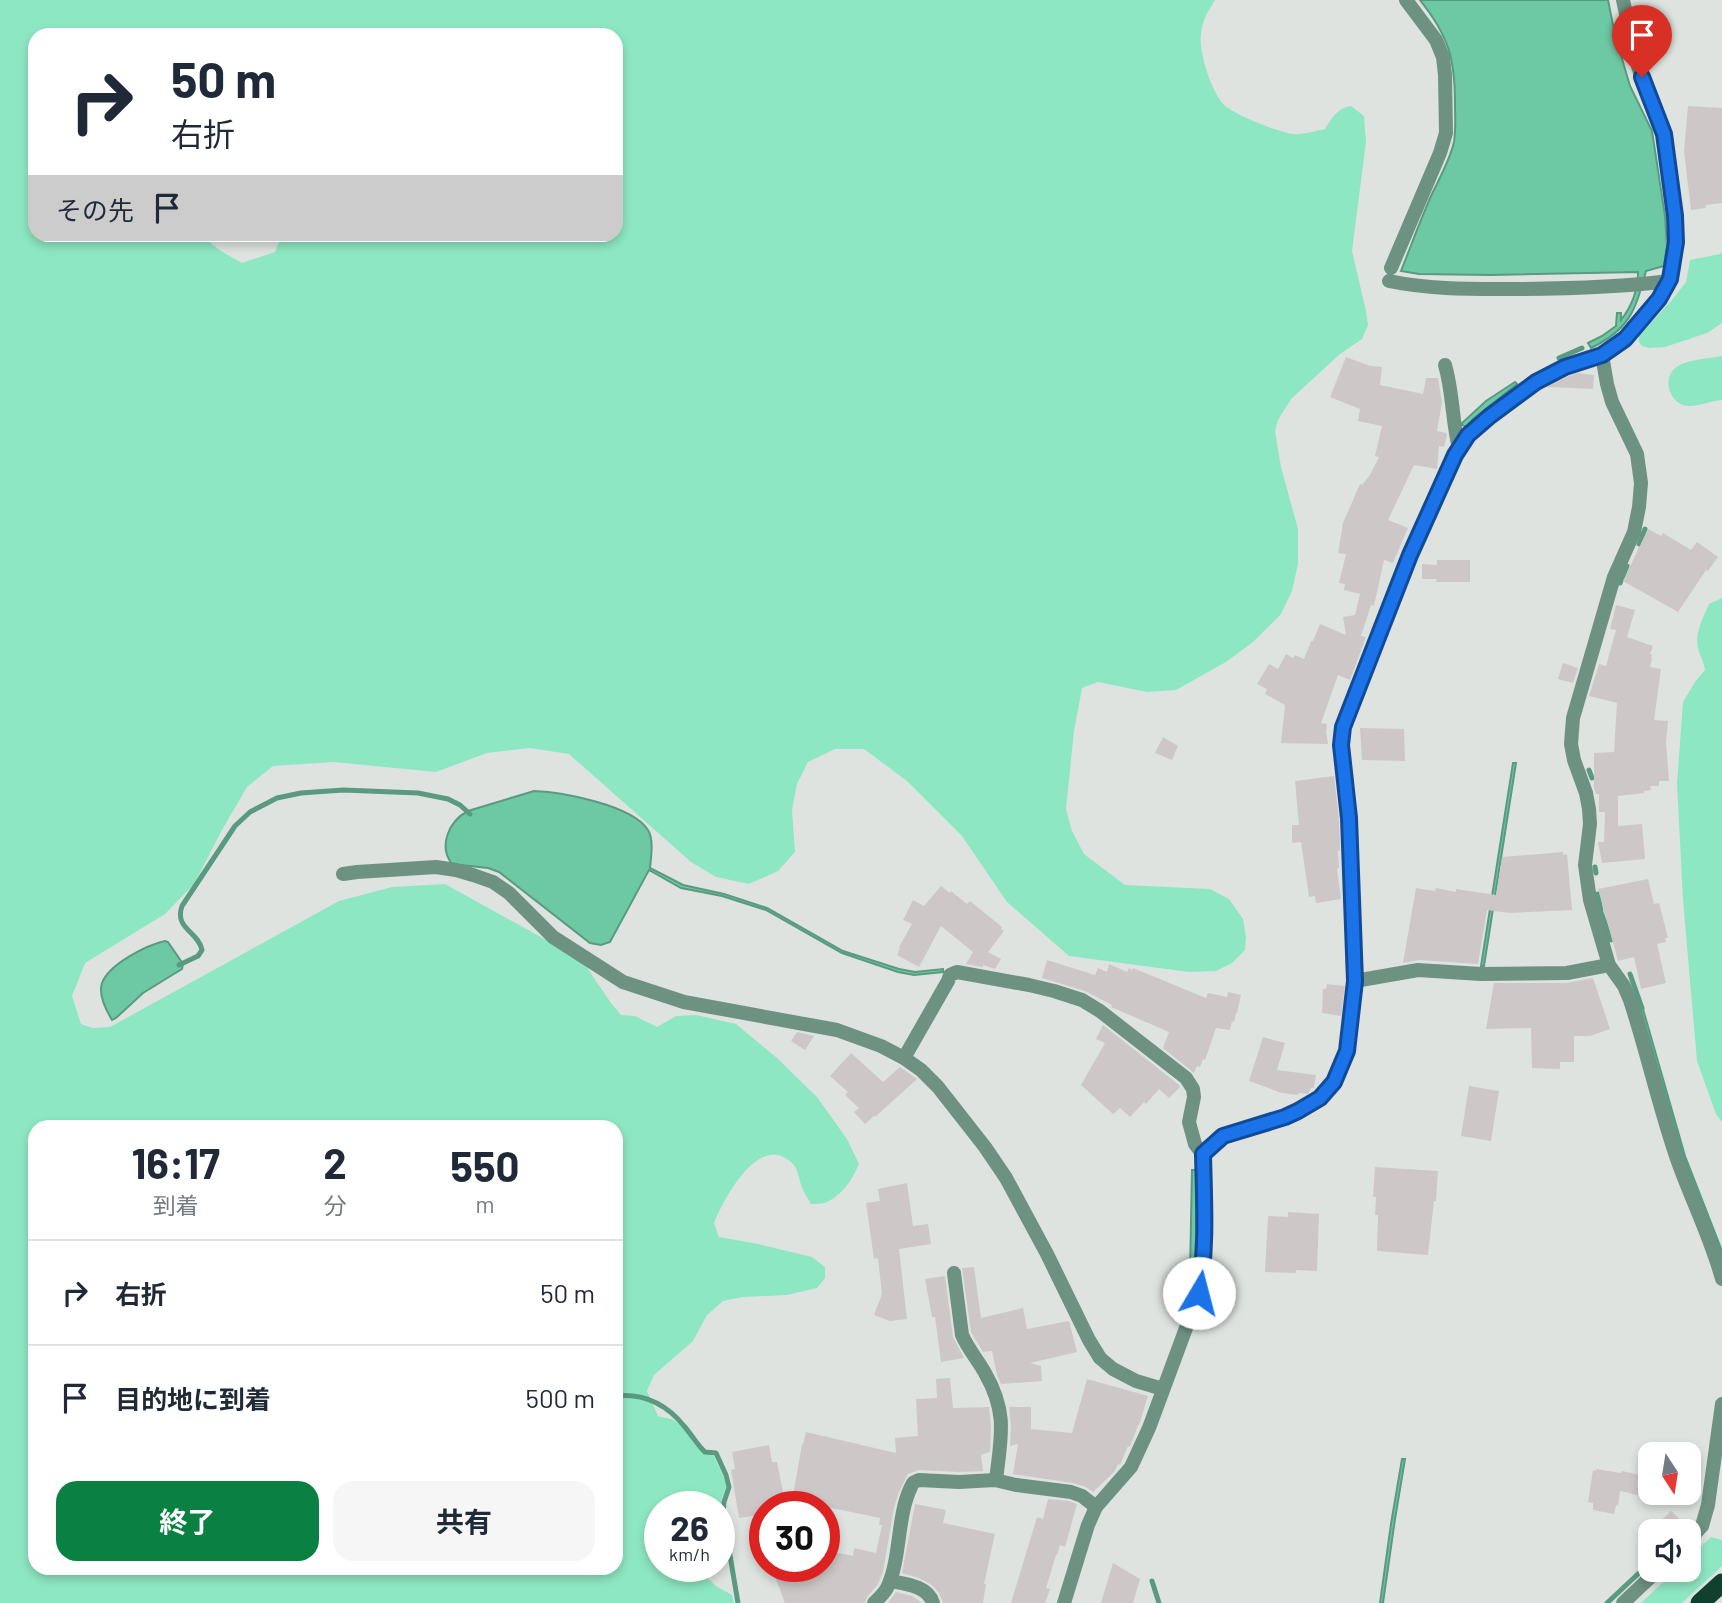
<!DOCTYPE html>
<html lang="ja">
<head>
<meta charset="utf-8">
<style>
  :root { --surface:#fff; --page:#f6f6f7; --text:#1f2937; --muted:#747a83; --line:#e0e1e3; --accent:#0b8043 }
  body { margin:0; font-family:Barlow,"Noto Sans JP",sans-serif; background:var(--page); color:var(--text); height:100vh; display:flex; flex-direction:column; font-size:26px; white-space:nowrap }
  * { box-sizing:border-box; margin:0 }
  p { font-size:23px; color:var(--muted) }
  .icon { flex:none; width:38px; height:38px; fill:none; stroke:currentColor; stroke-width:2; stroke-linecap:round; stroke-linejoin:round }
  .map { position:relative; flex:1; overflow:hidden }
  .panel { position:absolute; left:28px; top:1120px; width:595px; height:455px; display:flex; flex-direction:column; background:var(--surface); border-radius:21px; box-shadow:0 4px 10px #0003 }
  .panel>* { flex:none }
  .top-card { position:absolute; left:28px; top:28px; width:595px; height:214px; border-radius:21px; box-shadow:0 4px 10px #0003; background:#fff; color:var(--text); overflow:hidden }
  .needle { width:46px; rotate:168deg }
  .buttons { position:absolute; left:1638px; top:1442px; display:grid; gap:14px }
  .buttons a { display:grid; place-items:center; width:63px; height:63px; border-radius:14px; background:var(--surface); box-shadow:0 4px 10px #0003; font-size:35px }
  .speed { position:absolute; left:644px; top:1491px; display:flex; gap:14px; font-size:35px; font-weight:700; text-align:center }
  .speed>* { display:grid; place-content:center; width:91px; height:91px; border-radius:50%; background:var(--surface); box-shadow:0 4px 10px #0003; line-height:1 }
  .speed small { font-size:18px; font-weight:400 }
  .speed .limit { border:10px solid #d22; background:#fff; color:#111 }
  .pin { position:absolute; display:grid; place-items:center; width:60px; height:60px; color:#fff; margin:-72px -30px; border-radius:50% 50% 50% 0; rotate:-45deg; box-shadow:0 0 7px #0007 }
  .pin .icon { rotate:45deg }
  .me { position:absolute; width:77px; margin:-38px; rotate:8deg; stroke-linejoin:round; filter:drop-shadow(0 0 5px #0008) }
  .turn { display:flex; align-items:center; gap:24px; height:147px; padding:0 28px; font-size:32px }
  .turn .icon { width:91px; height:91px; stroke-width:2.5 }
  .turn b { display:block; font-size:49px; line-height:60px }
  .then { display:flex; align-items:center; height:66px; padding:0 28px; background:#0003; gap:14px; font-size:26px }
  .eta { display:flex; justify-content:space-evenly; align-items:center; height:119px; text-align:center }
  .eta b { font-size:42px; font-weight:700; line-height:49px }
  .cta { display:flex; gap:14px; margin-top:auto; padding:14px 28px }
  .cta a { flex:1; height:80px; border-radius:21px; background:var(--accent); color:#fff; font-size:28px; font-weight:700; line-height:80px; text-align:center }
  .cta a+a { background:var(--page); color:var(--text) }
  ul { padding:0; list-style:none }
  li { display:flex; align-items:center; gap:21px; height:105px; padding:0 28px; border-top:2px solid var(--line) }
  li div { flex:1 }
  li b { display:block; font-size:26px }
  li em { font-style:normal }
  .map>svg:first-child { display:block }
  .green { fill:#8ee7c3; fill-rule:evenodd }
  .water { fill:#6dc8a4; stroke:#5a9a81; stroke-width:2 }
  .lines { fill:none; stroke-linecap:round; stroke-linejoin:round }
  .stream { stroke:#5a9a81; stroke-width:5 }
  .building { fill:#cdc8c7 }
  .minor { stroke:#6e9282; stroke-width:14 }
  .trunk { stroke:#12402f; stroke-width:19 }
  .route-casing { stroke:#114b97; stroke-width:18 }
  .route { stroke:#1a73e8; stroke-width:12 }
</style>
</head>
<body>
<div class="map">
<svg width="1722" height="1603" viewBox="0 0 1722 1603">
  <rect width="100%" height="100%" fill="#dee3e0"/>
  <g class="green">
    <path d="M0,0h1215c-7,11 -13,21 -14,34 -3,17 11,59 23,71 11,10 54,27 69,29 9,1 22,-3 32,-5 7,-11 12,-21 26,-23l13,10 2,26 -14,109 14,60 2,14 -6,14 -22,15 -49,45 -13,21 -3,11 6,36 17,62v35l-6,27 -11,23 -28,28 -27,20 -50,28 -29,2 -49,-10 -16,6 -8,43 -8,78 6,22 12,23 41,31 85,4 19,10 14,20 3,18 -1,13 -13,13 -16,8 -27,1 -120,-16 -62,-54 -45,-66 -55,-55 -43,-32h-29l-27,13 -11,22 -5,26 3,42 -17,19 -29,13 -33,-7 -25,-15 -122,-108 -39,-6 -43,5 -51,19 -103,-10 -60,4 -26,21 -25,43 -28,54 -29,30 -80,49 -13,33 9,28 11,4 18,-1 229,-126 53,-14 53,-3 105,58 36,24 25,37 10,12 14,1 22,11 19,-11 20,-1 40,9 41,34 40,39 30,42 12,25c-6,14 -15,29 -30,37 -5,3 -12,3 -18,3 -2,-4 -6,-9 -8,-14 -4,-8 -4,-20 -10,-26 -33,-34 -69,34 -79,59l5,14 39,7 54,13 13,10v11l-8,10 -30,7 -44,2 -20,4 -16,14 -14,26 -39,34 -7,16 11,25c6,2 13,2 17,5 18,11 15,31 39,35l9,20 3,10 -5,15 1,26 -3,4v-24h-59v59h35l21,20 16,9 2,8h-734zM35,35h581v199l-334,1 -7,17 -33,11c-14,-8 -31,-16 -39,-29h-168zM35,1127h581v441h-581z"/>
    <path d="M1722,252v71l-15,10 -42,14 -16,1 -7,-2 -3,-4v-6l33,-36 14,-18 4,-22 30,-6z"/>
    <path d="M1722,356v44c-11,1 -22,6 -33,6 -18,0 -27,-25 -15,-37 11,-10 34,-10 48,-13z"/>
    <path d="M1722,598v524l-6,-8 -19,-53 -14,-161 -6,-117 6,-81 12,-20 10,-12c-1,-8 -5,-14 -7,-22 -4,-14 6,-32 11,-44z"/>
    <path d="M1711,1537l11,3v26l-40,37h-41l35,-33h13v-12z"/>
  </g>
  <g class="water">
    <path d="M1420,0h188l7,35 15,51 22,45 13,85 2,30 -3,20 -18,5c-11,40 -16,58 -55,77l-3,-5 14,-7 14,-10 1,-13h4v7c11,-14 17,-31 17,-48l-148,3 -71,-1 -18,-3c10,-25 19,-50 30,-75 8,-17 19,-36 23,-54 2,-13 1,-26 1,-38 0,-45 -6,-68 -35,-104z"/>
    <path d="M1515,382l2,2 -44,35 -7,8 -5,-3 25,-23z"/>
    <path d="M1513,763h3l-32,203h-3z"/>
    <path d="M534,791c28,1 98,14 114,39 6,10 3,27 2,38l33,17 41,9 43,14 76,43 56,18 16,3 28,-3v3l-29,3 -16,-3 -56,-19 -76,-43 -44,-14 -41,-8 -32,-18 -39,72 -9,3 -11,-2 -91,-71 -11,-4 -36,-4c-14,-18 -3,-43 16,-53z"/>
    <path d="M165,941l3,1 15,22 -1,5 -39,24 -27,25 -4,2c-6,-10 -14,-25 -10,-37 7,-19 45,-38 63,-42z"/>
    <path d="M1641,1002l44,154 37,95v5l-39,-100 -44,-152z"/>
    <path d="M1192,1170h4c-1,41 3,83 -5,123l-4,-1 3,-18z"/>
    <path d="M1402,1459h3l-10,60 -12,84h-3l11,-79z"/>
  </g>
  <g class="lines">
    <g class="stream">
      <path d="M1559,358l23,-10"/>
      <path d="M1639,544l6,-15"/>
      <path d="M1620,583l7,-17"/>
      <path d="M1589,770l3,8"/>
      <path d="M1595,867l1,6"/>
      <path d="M1598,894l3,18 10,28"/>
      <path d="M179,965l19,-9 4,-6c-4,-19 -28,-21 -20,-44l53,-80 15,-14 27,-14 24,-5 42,-3 75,3 30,6 12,6 10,9"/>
      <path d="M1630,974l12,34"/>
      <path d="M616,1396c28,-3 51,9 68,30 8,9 13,19 21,26l11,1 10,22 3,12 -5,15 -1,12 15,89"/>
      <path d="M1152,1581l7,22"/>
      <path d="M1607,1603l32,-30"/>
    </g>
  </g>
  <g class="building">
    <path d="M1688,106l34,2v95l-17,2 1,3 -15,2 -7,-59z"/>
    <path d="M1346,357l24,9 12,1 -2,18 43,9 3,-16h12l4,24 -5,29 9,2 1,2 -3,12 -5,-1 -2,23 -23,-4 -26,55 20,8 -15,35 -9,-3 -10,46 -3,-1 -10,31 5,1 -16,43 -12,-5 -17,48 6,1 -1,8 2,12 -47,-1 4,-38 -20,-11 2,-5 -10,-5 12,-20 9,5 8,-15 7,4 2,-3 9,4 7,-18h2l7,-17 26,11 -3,-18 12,-2 5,-21 -16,-4 1,-6 -6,-1 7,-29 -8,-1 5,-30 17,-39 2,1 8,-10 9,-18 -4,-1 7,-30 -24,-5 2,-12 -30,-12z"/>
    <path d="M1578,373l16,2 -1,14 -47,-2 23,-11z"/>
    <path d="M1648,529l13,7 2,-3 28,17 6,-8 21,15 -10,14 -2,-1 -28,42 -55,-31z"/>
    <path d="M1437,560h33v22h-34l1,-3h-15v-15l15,1z"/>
    <path d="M1616,605l19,5 -8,27 26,9 -3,8 2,1 -1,4h1l-2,8 11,2 -7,51 14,1 -2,21 3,39h-10v5h-9l1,4 -7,1v2l-26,3v30l24,-2 3,35 -43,4 -4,-21h6l1,-30h-6v-18h-3l-2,-6v-35l20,-1 3,-49 -28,-7 10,-32 7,2 10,-36 -6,-1z"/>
    <path d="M1563,663l15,5 -5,15 -15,-4z"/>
    <path d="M1360,728l44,1 1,32 -43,-1z"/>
    <path d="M1163,737l15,9 -6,14 -17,-7z"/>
    <path d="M1334,776l5,42 1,33h-2l1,17 -2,1 4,30 -25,4 -1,-7 -6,1 -8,-55 -9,1v-18h7l-4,-44z"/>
    <path d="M1563,852v3l4,-1 5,56 -63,3 -22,-3 -9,54 -59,-4 -16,3 13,-75 19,3 1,-3 20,4v-3l40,6 6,-38z"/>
    <path d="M1648,879l6,25 5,-1 9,35h-3l1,4 -9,2 9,39 -25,6 -7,-32 -16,4 -20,-72z"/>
    <path d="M941,886l9,7 1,-2 16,13 3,-3 32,26 -1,2 3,2 -16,21 13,7 -6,10 -12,-4v2l-17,-3 7,-12 -32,-26 -22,41 -22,-12 3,-7 -1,-1 13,-23 -9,-4 10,-20 11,6z"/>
    <path d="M1047,960l48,15 3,-7 9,4 2,-8 18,8 2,-4 3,2 1,-2 73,30 2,-5 19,4 1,-5 13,3 -4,18h-1l-2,9 -2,-1 -2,9 -14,-2 -11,32 -2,-1 -3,8 -3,-1 -3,7 -31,-25 6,-16 -58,-25 1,-2 -27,-14 -43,-13z"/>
    <path d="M1593,978l17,51 -20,7h-16v26h-14v7l-28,-1 -1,-40 -45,1 8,-46h73z"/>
    <path d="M1327,984l18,2 -4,30 -19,-3 1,-24h3z"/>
    <path d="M1103,1025l76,60 1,2 -11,11 -10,-9 -13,15 -2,-2 -14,15 -10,-9 -7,6 -32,-29 24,-42 -9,-4z"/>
    <path d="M797,1032l17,4 -9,14 -14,-9z"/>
    <path d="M1263,1037l22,6 -8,27 39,5 -2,13h-3l-3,6 -9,-1 -1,2 -16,-2 -33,-12z"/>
    <path d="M851,1053l32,29 17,-15 17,12 -42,38 -1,-1 -9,8 -11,-12 5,-4 -14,-13 3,-3 -18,-16z"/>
    <path d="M1469,1086l30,5 -8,50 -30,-5z"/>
    <path d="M1375,1167l63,4 -2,30h-2l-6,54 -51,-4 1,-36h-3l1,-18h-3z"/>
    <path d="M907,1183l6,43 15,-2 3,20 -32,5 8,70 -17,2 -16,-6 8,-21 -4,-36 -4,1 -8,-56 14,-2 -2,-12z"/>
    <path d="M1288,1212l31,2 -2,57 -21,-1v3l-31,-1 3,-56 20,1z"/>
    <path d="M974,1267l7,51 42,-10 4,21 42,-8 8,31 -47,11 11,3 1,15 -41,3 -4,-9 -5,-24 -9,1 -12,-20 -9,-64z"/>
    <path d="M945,1276l8,61 11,21 -23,4 -6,-45h-3l-7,-38z"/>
    <path d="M950,1378l3,30 36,-1 2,19 -1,24v2l-9,3 2,16 -24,1 -40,-2 -11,4 -10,20 -4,14 -11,64 -5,12 -11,13 -2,6h-80l-14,-37h53v-16l29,6 1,-8 22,5 6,-28h-3l1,-7 -53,-11h-36l11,-63h1l3,-12 90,21 -1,-15 23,-2 -2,-37 21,-1 -1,-19z"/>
    <path d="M1087,1379l61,17 -9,29h-1l-8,22 -2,-1 -8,19 -2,-1 -3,7 -22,21 -7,-5 -13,-4 -60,-9 5,-30 -8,2 1,-21 -2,-18h22v22l41,4z"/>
    <path d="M769,1445l3,17h5l9,45h-21v7l-26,4 -8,-48 4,-1 -3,-17z"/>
    <path d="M1596,1469l25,4 1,-2 28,6v21l-30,-7 -2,15 -2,-1 -2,9 -21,-4v-7l-5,-1 5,-32 3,1z"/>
    <path d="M1048,1499l21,2 8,3 -12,43 -5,-2 -3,10h-1l-10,33 4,1 -5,14h-34l26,-86 6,2z"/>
    <path d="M915,1504l31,6 -3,13 52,11 -11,50h2l-3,19h-40l-4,-10 -7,-8 -13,-7 -17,-5z"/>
    <path d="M1671,1511l17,16 -4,4h-34z"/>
    <path d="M1113,1563l27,16 -7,24h-32z"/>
    <path d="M896,1592l16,4 10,7h-34z"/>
  </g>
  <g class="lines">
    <g class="minor">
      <path d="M1391,268l49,-115 6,-20 -1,-58 -2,-18 -7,-17 -30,-40"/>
      <path d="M1389,281c38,8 75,8 113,8 56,0 111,-1 167,-8"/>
      <path d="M1602,355l5,29 5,18 25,52 4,29 -2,24 -5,25 -20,45 -41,141 -2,26 3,16 12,33 3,16 1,15 -5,41 5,35 19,65 15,21 6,14c17,52 29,107 47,159 14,40 34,79 45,120"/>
      <path d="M1445,365c8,27 7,56 14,83"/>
      <path d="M343,874l14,-2 79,-5 20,3 17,5 20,7 16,11 44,44 70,45 61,20 153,28 44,16 23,12 17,12 17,17 47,60 21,31 41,76 42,86 11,18 13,11 23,12 27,8"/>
      <path d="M1355,981l63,-11 63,4 86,-1 42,-8"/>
      <path d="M904,1058l44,-77 2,-6 7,-3 72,13 25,6 28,9 18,11 86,67 7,11 1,8 -5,25 6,22 8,11 2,85 -2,31 -4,22 -50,135 -18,39 -35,40 -8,18 -24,78"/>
      <path d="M1203,1155l20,-19 62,-19 23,-11 12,-7 14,-17 13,-31 8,-70 -6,-162 -8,-74 2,-18 67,-172 45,-100 13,-20 22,-19 46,-34 29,-15 37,-12 23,-16 34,-40 11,-20 6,-37 -1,-26 -11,-82 -17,-40 -11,-34 -13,-60"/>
      <path d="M954,1273l8,62c6,14 16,25 23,38 23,40 16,64 11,107"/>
      <path d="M1689,1540l13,-14 6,-21 14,-101"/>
      <path d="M890,1581c16,3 38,5 43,22"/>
      <path d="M874,1603c5,-5 11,-10 14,-17 13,-29 9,-71 23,-99 2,-5 3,-5 8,-7l40,2 36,-2 21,5 55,7 11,4 14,11"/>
      <path d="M1623,1603l35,-33"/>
    </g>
    <path class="trunk" d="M1700,1603l22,-20"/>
  </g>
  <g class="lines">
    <defs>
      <path id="route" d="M1199,1293c8,-46 5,-92 4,-139l20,-18 62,-19 13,-6 22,-13 14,-16 13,-31 8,-70 -6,-163 -8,-73 2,-18 67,-172 45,-100 13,-20 22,-19 46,-34 29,-15 37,-12 23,-16 34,-40 11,-20 6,-37 -1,-26 -11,-82 -22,-57"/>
    </defs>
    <use href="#route" class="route-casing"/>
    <use href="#route" class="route"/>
  </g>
</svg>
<div class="buttons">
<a><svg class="needle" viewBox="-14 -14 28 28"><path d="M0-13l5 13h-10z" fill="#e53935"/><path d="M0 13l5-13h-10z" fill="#747a83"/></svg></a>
<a><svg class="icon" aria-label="sound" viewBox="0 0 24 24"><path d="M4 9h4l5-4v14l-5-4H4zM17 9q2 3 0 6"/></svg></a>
</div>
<div class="speed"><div>26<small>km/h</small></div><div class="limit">30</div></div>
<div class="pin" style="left:1642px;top:77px;background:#d93025"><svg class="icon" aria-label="arrive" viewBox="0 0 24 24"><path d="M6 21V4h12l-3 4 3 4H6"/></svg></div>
<svg class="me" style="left:1199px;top:1293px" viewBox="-20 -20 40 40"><circle r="19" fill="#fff"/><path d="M0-13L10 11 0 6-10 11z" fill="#1a73e8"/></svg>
<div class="top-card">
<div class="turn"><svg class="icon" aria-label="right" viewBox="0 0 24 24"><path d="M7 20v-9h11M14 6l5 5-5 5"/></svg><div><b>50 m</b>右折</div></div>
<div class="then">その先<svg class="icon" aria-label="arrive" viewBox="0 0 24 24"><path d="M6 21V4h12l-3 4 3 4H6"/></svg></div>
</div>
<section class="panel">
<div class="eta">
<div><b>16:17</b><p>到着</p></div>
<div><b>2</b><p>分</p></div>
<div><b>550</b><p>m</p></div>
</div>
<ul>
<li><svg class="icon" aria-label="right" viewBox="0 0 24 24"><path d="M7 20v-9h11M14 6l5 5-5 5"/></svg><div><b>右折</b></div><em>50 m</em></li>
<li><svg class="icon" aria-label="arrive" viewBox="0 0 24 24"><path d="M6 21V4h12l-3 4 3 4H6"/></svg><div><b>目的地に到着</b></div><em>500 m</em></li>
</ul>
<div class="cta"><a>終了</a><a>共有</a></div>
</section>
</div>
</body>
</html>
